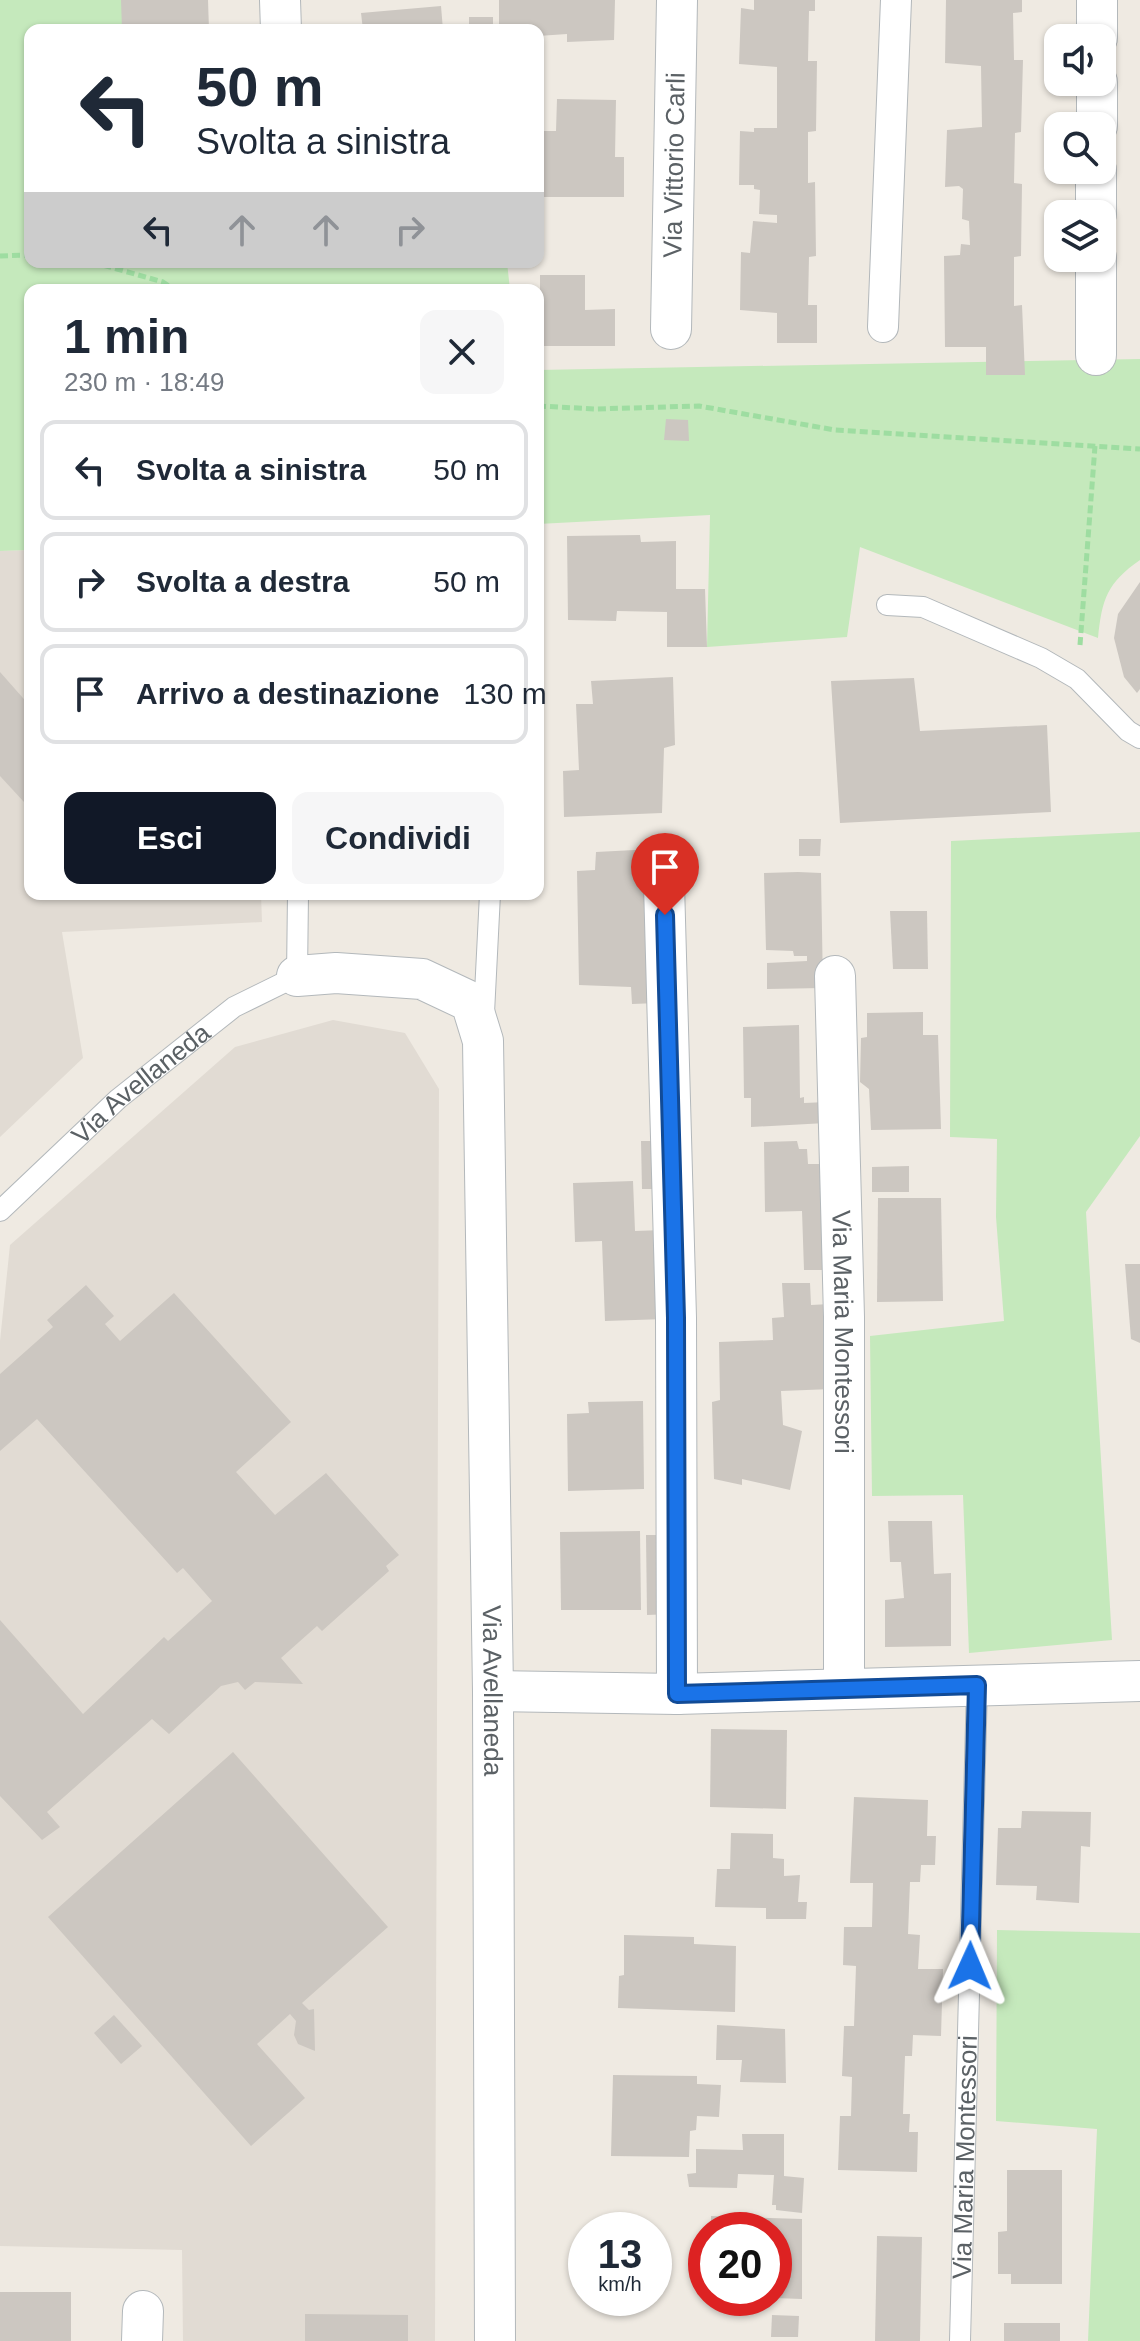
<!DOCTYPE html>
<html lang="it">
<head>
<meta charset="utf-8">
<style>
  :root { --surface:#fff; --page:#f6f6f7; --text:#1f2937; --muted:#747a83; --line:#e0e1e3; --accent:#111827 }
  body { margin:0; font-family:Arial,sans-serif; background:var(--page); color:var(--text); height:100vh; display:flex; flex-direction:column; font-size:30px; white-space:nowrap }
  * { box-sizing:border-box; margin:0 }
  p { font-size:26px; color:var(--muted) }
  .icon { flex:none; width:44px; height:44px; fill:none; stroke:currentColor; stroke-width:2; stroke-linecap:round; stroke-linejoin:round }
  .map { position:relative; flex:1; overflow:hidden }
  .side { position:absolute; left:24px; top:284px; width:520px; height:616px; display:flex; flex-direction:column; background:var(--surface); border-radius:16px; box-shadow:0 2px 6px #0004 }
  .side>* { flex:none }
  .hud { position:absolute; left:24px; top:24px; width:520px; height:244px; border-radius:16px; box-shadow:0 2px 6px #0004; background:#fff; color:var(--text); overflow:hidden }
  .buttons { position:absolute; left:1044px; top:24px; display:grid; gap:16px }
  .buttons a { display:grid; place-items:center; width:72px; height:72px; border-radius:16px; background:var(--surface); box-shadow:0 2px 6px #0004; font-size:40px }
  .speed { position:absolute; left:568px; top:2212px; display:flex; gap:16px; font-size:40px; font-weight:700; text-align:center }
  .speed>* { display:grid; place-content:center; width:104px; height:104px; border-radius:50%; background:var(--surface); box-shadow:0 2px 6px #0004; line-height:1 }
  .speed small { font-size:20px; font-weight:400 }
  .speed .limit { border:12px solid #d22; background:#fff; color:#111 }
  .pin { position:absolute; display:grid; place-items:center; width:68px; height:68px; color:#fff; margin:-82px -34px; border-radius:50% 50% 50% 0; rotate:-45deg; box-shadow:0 0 8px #0007 }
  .pin .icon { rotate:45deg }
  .me { position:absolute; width:88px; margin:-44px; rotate:1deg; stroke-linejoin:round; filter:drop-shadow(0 0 6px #0008) }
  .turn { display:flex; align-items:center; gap:28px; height:168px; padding:0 40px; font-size:36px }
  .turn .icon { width:104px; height:104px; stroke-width:2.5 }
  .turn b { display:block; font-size:56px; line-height:68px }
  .lanes { display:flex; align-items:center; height:76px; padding:0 40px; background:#0003; justify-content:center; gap:40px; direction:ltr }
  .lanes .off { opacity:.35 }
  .round { display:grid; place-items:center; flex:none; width:84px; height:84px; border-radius:16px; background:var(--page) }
  .overview { display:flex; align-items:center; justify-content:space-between; height:136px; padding:0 40px }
  h1 { font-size:48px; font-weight:600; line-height:60px }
  .action { display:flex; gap:16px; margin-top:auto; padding:16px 40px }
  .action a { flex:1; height:92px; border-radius:16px; background:var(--accent); color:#fff; font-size:32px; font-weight:600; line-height:92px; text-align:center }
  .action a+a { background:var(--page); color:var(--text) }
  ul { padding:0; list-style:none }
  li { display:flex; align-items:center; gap:24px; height:100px; margin:0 16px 12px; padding:0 24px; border:4px solid var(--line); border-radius:16px }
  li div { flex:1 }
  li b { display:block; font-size:30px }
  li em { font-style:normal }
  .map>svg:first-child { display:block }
  .education { fill:#e1dbd3 }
  .green { fill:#c5e9bc }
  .building { fill:#ccc7c1 }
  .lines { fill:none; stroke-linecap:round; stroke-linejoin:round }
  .service-casing { stroke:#b3b8bb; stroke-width:22 }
  .pedestrian-casing { stroke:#b3b8bb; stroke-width:32 }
  .minor-casing { stroke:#b3b8bb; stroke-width:42 }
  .path { stroke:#9edda1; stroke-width:5; stroke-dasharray:8 4; stroke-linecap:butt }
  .service { stroke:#fff; stroke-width:20 }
  .pedestrian { stroke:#fff; stroke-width:30 }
  .minor { stroke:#fff; stroke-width:40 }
  .route-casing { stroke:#114b97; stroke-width:20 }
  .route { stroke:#1a73e8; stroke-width:14 }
  .labels { text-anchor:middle; stroke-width:8; stroke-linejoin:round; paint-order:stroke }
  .street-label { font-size:26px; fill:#5b6165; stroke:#fff }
</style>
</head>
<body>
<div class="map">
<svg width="1140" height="2341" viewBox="0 0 1140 2341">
  <rect width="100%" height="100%" fill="#efeae2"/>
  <g class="education">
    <path d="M30,550v344h231l1,28 -200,10 21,126 -83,79v-586z"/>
    <path d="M333,1020l72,13 34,56 -4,1252h-252l-1,-91 -182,-4v-905l10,-96 225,-198z"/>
  </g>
  <g class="green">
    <path d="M0,0h132v30h-102v232h477l3,28h-480v260l-30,1z"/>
    <path d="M1140,359v201c-33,23 -38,39 -42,78l-238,-91 -13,90 -140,10 3,-132 -172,9v-154z"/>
    <path d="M1140,832v304l-54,76 26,428 -143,13 -6,-158 -91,1 -2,-160 134,-15 -8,-104 1,-78 -47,-2 1,-296z"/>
    <path d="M997,1930l143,3v408h-52l9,-212 -101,-8z"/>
  </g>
  <g class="building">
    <path d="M121,0h87l1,30h-87z"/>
    <path d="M499,0h116l-1,40 -47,2v-8l-29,2v-6h-39z"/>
    <path d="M754,0h61v11h-6l-1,50h9l-1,70 -8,1v51l7,-1 1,74 -7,1 -1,48h9v38h-40v-30l-37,-3 1,-58 9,1 3,-32 24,2v-8l-18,-1 1,-24 -6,-1v-4h-15l1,-54 14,1v-4h23v-61l-38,-3 2,-56 13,2z"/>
    <path d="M946,0h76v12l-9,1 1,47h9l-2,72 -6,1 -1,50 8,1 -1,72 -7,1v49l8,-1 3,70h-39v-28h-41l-1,-91 16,-1 1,-11 9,1 -1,-24 -7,-2 1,-30 -4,-3 -14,1 2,-57 35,-3 -1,-61 -36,-3z"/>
    <path d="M441,6l2,24h-80l-2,-17z"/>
    <rect x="469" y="17" width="24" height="13"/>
    <path d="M557,99l59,1 -1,57h9v40h-86v-66h18z"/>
    <path d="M540,275h45v35l30,-1v37h-75z"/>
    <path d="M666,419l22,1 1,21 -25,-1z"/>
    <path d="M640,535l1,7 35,-1v48h29l2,58h-40v-35l-50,-1 -1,10 -48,-1 -1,-84z"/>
    <path d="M1140,582v107l-3,4 -13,-16 -10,-39 4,-24z"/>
    <path d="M0,672l30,34v91l-6,5 -24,-26z"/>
    <path d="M673,677l2,68 -11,3 -2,65 -98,4 -1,-46 16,-1 -3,-66h17l-2,-23z"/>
    <path d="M914,678l6,53 127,-6 4,87 -211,11 -9,-142z"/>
    <path d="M799,839h22l-1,17h-21z"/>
    <path d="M654,849l4,154 -26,1 -1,-17 -52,-2 -2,-114 18,-1 1,-18z"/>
    <path d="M798,872l23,1 2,115 -56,1v-26l40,-2v-5h-13l-1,-5 -27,-1 -2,-77z"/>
    <path d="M890,911h37l1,58h-35z"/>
    <path d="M923,1012v23h15l3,94 -70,1 -2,-41 -9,-7 1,-44 6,-1v-24z"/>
    <path d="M799,1025l1,73 4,-1v6l23,-1 -1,21 -75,4v-29h-7l-1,-71z"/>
    <path d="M641,1141h19l1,48h-19z"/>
    <path d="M797,1141l2,8h8l1,15h18l1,106h-23l-2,-59 -37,1 -1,-70z"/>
    <path d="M909,1166v26h-37v-25z"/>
    <path d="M633,1181l2,50 28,-1 2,89 -60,2 -3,-80 -27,1 -2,-59z"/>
    <path d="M878,1198h63l2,103 -66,1z"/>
    <path d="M1125,1264h15v79l-9,-4z"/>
    <path d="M782,1283h28l1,22 19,-1 2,85 -51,2 2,34 19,6 -12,59 -48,-11v6l-28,-6 -2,-77 8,-2 -1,-58 54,-2 -1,-22 12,-1z"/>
    <path d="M86,1285l28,31 -9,8 15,17 54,-48 117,129 -55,50 39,43 51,-42 73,82 -13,11 3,5 -67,60 -5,-5 -36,32 22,26 -48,-2 -10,8 -7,-8 -17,4 -52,48 -17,-15 -105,93 13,15 -18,13 -42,-44v-176l83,94 81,-77 4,4 44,-40 -29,-33 -6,5 -140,-154 -37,32v-77l53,-47 -6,-7z"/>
    <path d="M643,1401l1,88 -76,2 -1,-77 22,-1 -1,-11z"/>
    <path d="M888,1521h44l2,53 17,-1v73l-66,1v-47l19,-2 -3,-36h-11z"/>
    <path d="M640,1531l1,79h-80l-1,-78z"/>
    <path d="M646,1535h25l1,79 -25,1z"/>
    <path d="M711,1729l76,1 -1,79 -76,-2z"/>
    <path d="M233,1752l155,175 -86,76 7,7 5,-1 1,42 -17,-7 -4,-9 2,-14 -6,-7 -33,30 48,54 -54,48 -203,-229z"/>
    <path d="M854,1797l74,3 -1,36h9l-1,29h-14l-1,17h-10l-2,52 12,1 -2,34h25l-2,67 -28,-1 -1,21h-7l-2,58h7l-1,18h9l-1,40 -79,-2 2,-54h11l1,-39 -10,-1 2,-50h10l2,-60 -13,-1 1,-38h28l1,-44h-23z"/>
    <path d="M1022,1811l69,1 -1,35 -9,-1 -2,57 -43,-3 1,-14 -41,-1 2,-57h23z"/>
    <path d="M731,1833l42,1v24l11,1v17l16,-1 -2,27h9l-1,17h-40v-11l-51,-1 2,-38h13z"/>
    <path d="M624,1935l70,2v7l42,2 -1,66 -117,-4 1,-32 5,-1z"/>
    <path d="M114,2015l28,31 -21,18 -27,-31z"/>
    <path d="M717,2025l68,4 1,54 -46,-1 2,-22h-26z"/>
    <path d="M613,2075l84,1v8l24,1 -2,32 -22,-1 -1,14 -6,1 -1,26 -78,-1z"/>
    <path d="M742,2134h42v42l20,2 -2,35 -26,-3v-5h-4l2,-30 -36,-1 -1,14 -48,-1 -2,-13 9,-1v-24l47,1z"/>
    <path d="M1007,2170h55v114h-51v-10h-13v-42l9,-1z"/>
    <path d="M711,2216l91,3v80l-28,-1v-68h-63z"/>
    <path d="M877,2236l45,1 -2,104h-45z"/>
    <rect x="0" y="2292" width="71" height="49"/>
    <path d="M305,2314l103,1v26h-103z"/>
    <path d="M772,2315l27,1 -1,21h-27z"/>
    <rect x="1004" y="2323" width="56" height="18"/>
  </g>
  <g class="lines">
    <defs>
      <g id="service">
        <path d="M887,605l36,2 118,51 36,21 51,52 12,7"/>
        <path d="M484,1013l6,-119"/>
        <path id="s1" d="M0,1211l118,-112 116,-92 63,-31 1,-82"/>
        <path id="s2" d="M960,2341l17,-656"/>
      </g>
      <path id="pedestrian" d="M883,327l13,-327"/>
      <g id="minor">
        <path d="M280,0l1,30"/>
        <path d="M1097,38v-38"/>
        <path d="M1097,126v-44"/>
        <path d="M1096,214v-44"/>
        <path id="s3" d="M671,329l6,-329"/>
        <path d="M1096,355v-97"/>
        <path d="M664,884l12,434 1,376"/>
        <path id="s4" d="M297,976l39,-3 86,6 49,23 12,39 10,650 2,650"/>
        <path id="s5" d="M835,976l9,341v371"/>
        <path d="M493,1691l184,3 463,-13"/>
        <path d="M142,2341l1,-30"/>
      </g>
    </defs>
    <use href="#service" class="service-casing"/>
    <use href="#pedestrian" class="pedestrian-casing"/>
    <use href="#minor" class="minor-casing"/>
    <g class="path">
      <path d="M0,256l30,-1"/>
      <path d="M92,262l71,20 12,8"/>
      <path d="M538,406l58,3 103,-3 136,24 305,19"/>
      <path d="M1080,645l15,-199"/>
    </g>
    <use href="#service" class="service"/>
    <use href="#pedestrian" class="pedestrian"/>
    <use href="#minor" class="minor"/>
  </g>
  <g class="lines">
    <defs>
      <path id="route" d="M665,915l11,403 1,376 300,-9 -7,281"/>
    </defs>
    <use href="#route" class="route-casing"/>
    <use href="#route" class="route"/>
  </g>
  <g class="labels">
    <g class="street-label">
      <text dy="9" stroke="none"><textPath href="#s3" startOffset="164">Via Vittorio Carli</textPath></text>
      <text dy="9" stroke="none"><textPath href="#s1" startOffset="190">Via Avellaneda</textPath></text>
      <text dy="9" stroke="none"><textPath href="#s5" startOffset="356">Via Maria Montessori</textPath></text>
      <text dy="9" stroke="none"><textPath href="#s4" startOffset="870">Via Avellaneda</textPath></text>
      <text dy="9" stroke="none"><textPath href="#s2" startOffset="184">Via Maria Montessori</textPath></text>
    </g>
  </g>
</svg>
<div class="buttons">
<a><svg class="icon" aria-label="sound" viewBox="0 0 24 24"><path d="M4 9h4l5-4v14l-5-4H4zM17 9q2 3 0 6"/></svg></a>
<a><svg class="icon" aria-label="search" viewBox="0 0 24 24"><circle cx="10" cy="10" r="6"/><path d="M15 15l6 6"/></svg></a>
<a><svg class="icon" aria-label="layers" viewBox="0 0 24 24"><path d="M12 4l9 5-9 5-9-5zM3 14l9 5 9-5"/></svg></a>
</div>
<div class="speed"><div>13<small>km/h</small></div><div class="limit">20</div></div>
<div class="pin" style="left:665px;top:915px;background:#d93025"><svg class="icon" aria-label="arrive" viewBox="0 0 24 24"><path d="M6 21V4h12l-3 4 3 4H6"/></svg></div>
<svg class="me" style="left:970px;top:1966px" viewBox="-20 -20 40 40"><path d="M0-17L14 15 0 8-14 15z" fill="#1a73e8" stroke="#fff" stroke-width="4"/></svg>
<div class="hud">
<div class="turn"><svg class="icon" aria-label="left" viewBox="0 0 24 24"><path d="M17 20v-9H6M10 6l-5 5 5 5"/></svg><div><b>50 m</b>Svolta a sinistra</div></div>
<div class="lanes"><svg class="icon" aria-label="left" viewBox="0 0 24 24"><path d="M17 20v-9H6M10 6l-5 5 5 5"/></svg><svg class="icon off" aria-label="ahead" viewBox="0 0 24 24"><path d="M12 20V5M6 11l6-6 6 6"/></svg><svg class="icon off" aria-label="ahead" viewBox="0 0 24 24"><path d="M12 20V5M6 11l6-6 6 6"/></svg><svg class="icon off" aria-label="right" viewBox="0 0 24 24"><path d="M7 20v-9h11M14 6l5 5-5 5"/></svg></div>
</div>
<section class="side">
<div class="overview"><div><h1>1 min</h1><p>230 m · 18:49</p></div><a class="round"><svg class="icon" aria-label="close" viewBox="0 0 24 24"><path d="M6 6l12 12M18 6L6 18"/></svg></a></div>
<ul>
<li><svg class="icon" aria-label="left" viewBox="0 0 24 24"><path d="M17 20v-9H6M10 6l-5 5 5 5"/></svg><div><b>Svolta a sinistra</b></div><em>50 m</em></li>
<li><svg class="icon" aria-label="right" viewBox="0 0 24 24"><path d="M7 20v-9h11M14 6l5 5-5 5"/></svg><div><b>Svolta a destra</b></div><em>50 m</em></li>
<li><svg class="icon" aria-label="arrive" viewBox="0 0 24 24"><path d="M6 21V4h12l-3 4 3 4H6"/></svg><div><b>Arrivo a destinazione</b></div><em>130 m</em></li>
</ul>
<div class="action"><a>Esci</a><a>Condividi</a></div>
</section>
</div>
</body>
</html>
